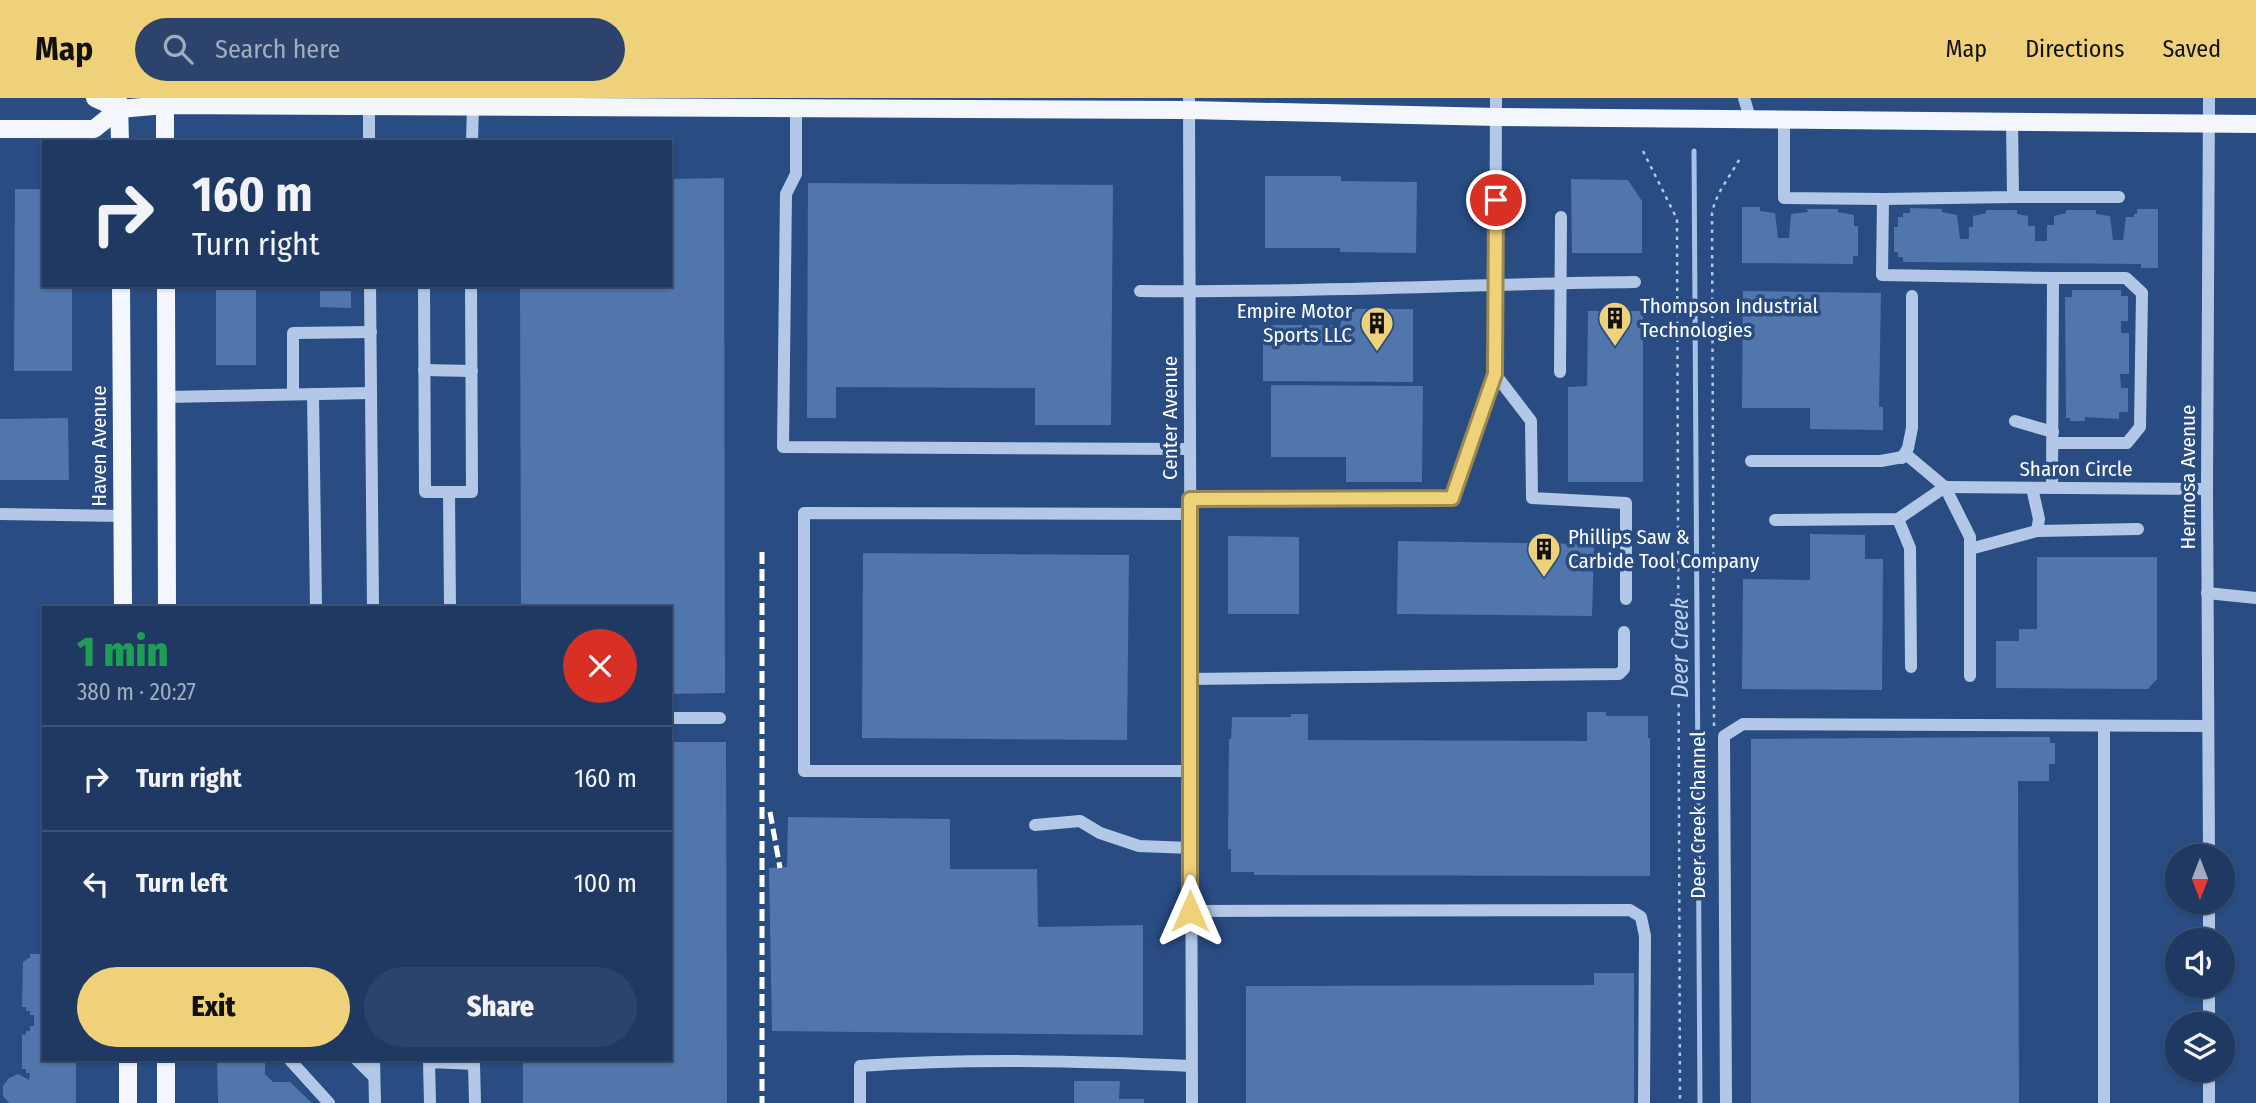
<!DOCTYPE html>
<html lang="en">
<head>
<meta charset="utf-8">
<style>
  :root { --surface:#1f3962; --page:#2c446b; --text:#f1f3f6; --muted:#a1acbe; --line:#3c5377; --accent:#eed179 }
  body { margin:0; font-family:"Fira Sans Condensed",sans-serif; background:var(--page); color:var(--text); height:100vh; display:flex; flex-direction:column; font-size:26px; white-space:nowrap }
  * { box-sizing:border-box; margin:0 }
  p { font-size:23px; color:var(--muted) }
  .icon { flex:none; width:38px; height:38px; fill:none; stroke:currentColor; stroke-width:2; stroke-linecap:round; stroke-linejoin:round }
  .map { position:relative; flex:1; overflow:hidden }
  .side { position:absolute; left:42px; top:508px; width:630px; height:455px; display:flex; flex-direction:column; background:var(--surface); border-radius:0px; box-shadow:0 2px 5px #0004,0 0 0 2px var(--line) }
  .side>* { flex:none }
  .guide { position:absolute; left:42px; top:42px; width:630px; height:147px; border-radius:0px; box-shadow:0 2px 5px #0004,0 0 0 2px var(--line); background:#1f3962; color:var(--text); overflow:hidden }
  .needle { width:46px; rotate:180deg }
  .controls { position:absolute; left:2165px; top:746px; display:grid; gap:14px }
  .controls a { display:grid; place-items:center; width:70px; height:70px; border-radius:50%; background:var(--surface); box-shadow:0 2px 5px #0004,0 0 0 2px var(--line); font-size:35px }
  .pin { position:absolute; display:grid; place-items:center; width:60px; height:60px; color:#fff; margin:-30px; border:4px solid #fff; border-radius:50%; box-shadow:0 2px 7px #0007 }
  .me { position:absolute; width:77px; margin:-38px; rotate:0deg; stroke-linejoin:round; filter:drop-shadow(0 0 5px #0008) }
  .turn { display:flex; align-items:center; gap:24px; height:147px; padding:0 35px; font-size:32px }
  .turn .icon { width:91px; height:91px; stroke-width:2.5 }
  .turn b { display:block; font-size:49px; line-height:60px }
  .round { display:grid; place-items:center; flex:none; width:74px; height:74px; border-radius:37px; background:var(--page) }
  .summary { display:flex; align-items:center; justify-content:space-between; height:119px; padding:0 35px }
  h1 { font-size:42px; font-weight:800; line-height:52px; color:#1e9e55 }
  .action { display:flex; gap:14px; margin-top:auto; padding:14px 35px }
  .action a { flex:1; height:80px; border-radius:42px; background:var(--accent); color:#111; font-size:28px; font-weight:800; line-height:80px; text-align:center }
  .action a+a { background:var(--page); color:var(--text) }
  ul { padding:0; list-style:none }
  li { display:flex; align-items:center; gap:21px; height:105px; padding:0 35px; border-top:2px solid var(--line) }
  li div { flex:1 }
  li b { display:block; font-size:26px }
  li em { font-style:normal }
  header { display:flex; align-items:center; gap:42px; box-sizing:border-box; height:98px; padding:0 35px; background:var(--accent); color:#111 }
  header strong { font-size:33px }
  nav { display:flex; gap:38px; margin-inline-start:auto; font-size:24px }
  .search { width:490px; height:63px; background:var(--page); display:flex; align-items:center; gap:18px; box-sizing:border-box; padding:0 24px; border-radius:38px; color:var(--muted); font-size:26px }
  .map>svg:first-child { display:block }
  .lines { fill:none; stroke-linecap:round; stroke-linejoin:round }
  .stream { stroke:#a7c2e7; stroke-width:5 }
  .building { fill:#5176ab }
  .path { stroke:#b2c8e6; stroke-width:2.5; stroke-dasharray:3.5 5; stroke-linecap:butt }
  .minor { stroke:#b2c8e6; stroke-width:12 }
  .major { stroke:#f3f7fd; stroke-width:18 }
  .rail { stroke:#fff; stroke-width:5; stroke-dasharray:12 5; stroke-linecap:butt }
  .route-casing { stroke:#9b884f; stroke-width:18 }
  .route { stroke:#eed179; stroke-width:12 }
  .labels { text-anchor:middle; stroke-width:7; stroke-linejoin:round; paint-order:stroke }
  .poi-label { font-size:21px; fill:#fff; stroke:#294c83; text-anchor:start }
  .street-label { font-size:21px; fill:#fff; stroke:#294c83 }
  .water-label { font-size:23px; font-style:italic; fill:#bed2ee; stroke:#294c83 }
</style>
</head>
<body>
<header>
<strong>Map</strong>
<div class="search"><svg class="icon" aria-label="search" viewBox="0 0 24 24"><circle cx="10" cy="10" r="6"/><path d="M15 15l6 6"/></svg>Search here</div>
<nav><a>Map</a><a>Directions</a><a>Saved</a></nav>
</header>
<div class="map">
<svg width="2256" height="1005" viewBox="0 0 2256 1005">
  <rect width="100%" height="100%" fill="#294c83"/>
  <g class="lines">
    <path class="stream" d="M1694,53l6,952"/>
  </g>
  <g class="building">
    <path d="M1265,78h76v5l76,1 -1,71 -76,-1v-4h-75z"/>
    <path d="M724,80l1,515 -55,1v-87h-149l-1,-322h150v-106z"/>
    <path d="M1571,81l57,1 14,21v52h-70z"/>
    <path d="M808,85l305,2 -2,240h-76v-37l-199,-1v31h-29z"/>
    <path d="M15,91h29v96h28v86h-58z"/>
    <path d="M1742,109h18v4l15,2 3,25h11l2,-24 17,-2 -1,-3h31v3l16,3v11h4v30h-5v8l-111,-1z"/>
    <path d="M1910,110l32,1v3l15,3 3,24h9v-12h4v-11l13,-3v-3h31v4l11,2v10h7v15h12v-16h7v-9l12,-3v-3h30v4l14,2 3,24h10l3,-23h8v-3h3v-5h21v59h-17v-4l-238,-2v-5h-5v-5h-4v-25h4v-10h5v-4h7z"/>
    <rect x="216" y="192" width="40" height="75"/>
    <path d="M2072,192h49v6h7v25h-7v12h8v41h-9l1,14h7v24h-9v7l-34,-2v4h-15v-3h-4l-1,-121h7z"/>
    <path d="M320,193h31v17l-31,-1z"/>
    <path d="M1743,193l138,2 -2,114h4v23l-73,-1v-21h-68z"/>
    <path d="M1341,211h72v73l-150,-1v-56h78z"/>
    <path d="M1588,213h55v171h-75v-95l19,-1z"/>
    <path d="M1271,287l152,1 -1,96h-76v-25h-75z"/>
    <path d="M68,320l1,62h-69v-61z"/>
    <path d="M1810,436l55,1v24h18l-1,131 -140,-1 1,-110 67,1z"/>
    <path d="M1228,438l71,1v77h-71z"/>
    <path d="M1398,443l196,3 -2,72 -195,-2z"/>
    <path d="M863,455l266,2 -2,185 -265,-2z"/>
    <path d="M2037,459h120v122l-9,10 -152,-1v-47h23v-12h18z"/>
    <path d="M1587,614h19v4h42v22h2v138l-396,-1v-3h-23v-23h-3l1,-110h2l1,-22h59v-3h17v26l279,1z"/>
    <path d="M2011,639h39v6h5v21h-6v17h-31l1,322h-268v-364z"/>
    <path d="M670,644h56l1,361h-204v-44h147z"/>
    <path d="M788,719l162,2v50h87l1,58 105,-2v110l-371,-4 -3,-163 18,-1z"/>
    <path d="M30,856h14v105h32v44h-67l-6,-7v-10l6,-8 9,-4 11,6 1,-7h-4v-4h-4v-35l4,1v-4h4v-5h4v-11h-4v-4h-4v-4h-4l1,-45 7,-5z"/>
    <path d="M1594,875h40v130h-388v-117l348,-1z"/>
    <path d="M217,961h48v15l8,8h17l22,21h-94z"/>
    <path d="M1074,983h46l-1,18h25v4h-70z"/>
  </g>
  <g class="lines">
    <g class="path">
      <path d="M1643,53l34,68 3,884"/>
      <path d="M1714,628l-2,-513c4,-21 19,-37 29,-57"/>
    </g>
    <g class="minor">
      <path d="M1189,0l3,1005"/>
      <path d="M1744,0l6,20"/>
      <path d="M369,8v36"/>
      <path d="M796,10v66l-10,20 -3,253 406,2"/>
      <path d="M1784,20v80l99,1"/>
      <path d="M2012,23l1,76 -130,2 -1,76 171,3 -1,210"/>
      <path d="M472,44l1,-36"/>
      <path d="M2013,99h106"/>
      <path d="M2053,180h73l16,15 -2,134 -13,16h-74"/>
      <path d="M370,187l3,322"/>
      <path d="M424,187l1,207h47l-1,-207"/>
      <path d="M1140,193c165,2 330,-7 495,-9"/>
      <path d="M424,272l48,1"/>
      <path d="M1560,274l1,-155"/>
      <path d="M1495,276l36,47 1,77 94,5v96"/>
      <path d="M293,296v-61l78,-1"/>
      <path d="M313,296l3,213"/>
      <path d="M166,299l205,-4"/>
      <path d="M2015,323l38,11"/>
      <path d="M1902,360l6,-10 4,-20v-132"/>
      <path d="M1751,363h130l27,-5 37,31 25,50v139"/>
      <path d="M1945,389l262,2"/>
      <path d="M449,394l1,115"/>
      <path d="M1190,401l262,-2 43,-123 1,-276"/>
      <path d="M0,416l122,2"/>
      <path d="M1190,416l-386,-1v258h386"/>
      <path d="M1898,421l12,29 1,119"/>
      <path d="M1775,422l123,-1 47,-32"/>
      <path d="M2037,433l101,-2"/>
      <path d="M1970,451l67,-18 2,-12 -7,-31"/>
      <path d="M2207,495l49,5"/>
      <path d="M1190,581l429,-5 5,-5v-37"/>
      <path d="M670,620h50"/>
      <path d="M2104,628v377"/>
      <path d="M1035,727l45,-4 20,12 39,13 51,2"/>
      <path d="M2209,758l-2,-367 2,-391"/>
      <path d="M2209,803v39"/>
      <path d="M1190,813l440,-1 11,7 4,19 -1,167"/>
      <path d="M2209,887v39"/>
      <path d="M289,961l40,44"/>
      <path d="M356,961l18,18"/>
      <path d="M374,961l1,44"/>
      <path d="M452,961l1,4 21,1 1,39"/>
      <path d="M2209,971v34"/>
      <path d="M430,1005l-1,-41 24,1"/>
      <path d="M860,1005v-37c110,-8 221,-5 331,0"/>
      <path d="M1726,1005l-2,-367 19,-12 465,2"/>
    </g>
    <g class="major">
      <path d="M95,0l24,11 46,-4 1024,5 308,7 759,7"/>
      <path d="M165,0v44"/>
      <path d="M119,5l1,39"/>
      <path d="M0,31h94l25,-20"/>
      <path d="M121,187l2,322"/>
      <path d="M166,187l1,322"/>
      <path d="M128,961v44"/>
      <path d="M166,1005v-44"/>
    </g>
    <g class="rail">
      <path d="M762,454v551"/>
      <path d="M770,714l10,56"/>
    </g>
  </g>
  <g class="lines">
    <defs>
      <path id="route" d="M1190,813v-412l262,-1 43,-124 1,-174"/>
    </defs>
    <use href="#route" class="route-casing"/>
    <use href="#route" class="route"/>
  </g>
  <defs>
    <symbol id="building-pin" viewBox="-11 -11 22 30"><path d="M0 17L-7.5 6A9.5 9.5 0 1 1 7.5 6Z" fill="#eed179" stroke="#294c83"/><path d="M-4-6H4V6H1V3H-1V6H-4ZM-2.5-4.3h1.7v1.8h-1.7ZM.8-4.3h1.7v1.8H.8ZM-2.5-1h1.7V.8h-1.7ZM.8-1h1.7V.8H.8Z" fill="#111"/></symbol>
  </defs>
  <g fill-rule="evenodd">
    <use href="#building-pin" x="1596" y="201" width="38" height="52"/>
    <use href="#building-pin" x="1358" y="206" width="38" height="52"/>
    <use href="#building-pin" x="1525" y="432" width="38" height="52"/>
  </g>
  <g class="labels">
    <g class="poi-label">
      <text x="1640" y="215">Thompson Industrial<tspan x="1640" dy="24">Technologies</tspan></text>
      <text x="1352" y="220" text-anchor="end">Empire Motor<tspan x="1352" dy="24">Sports LLC</tspan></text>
      <text x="1568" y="446">Phillips Saw &amp;<tspan x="1568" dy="24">Carbide Tool Company</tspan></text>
    </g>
    <g class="street-label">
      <text transform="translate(1170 320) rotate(-90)" y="7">Center Avenue</text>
      <text transform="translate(99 348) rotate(-90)" y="7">Haven Avenue</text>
      <text x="2076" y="378">Sharon Circle</text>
      <text transform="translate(2188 379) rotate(-90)" y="7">Hermosa Avenue</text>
      <text transform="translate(1698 717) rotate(-90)" y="7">Deer Creek Channel</text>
    </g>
    <g class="water-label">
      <text transform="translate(1680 550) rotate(-90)" y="8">Deer Creek</text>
    </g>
  </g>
</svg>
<div class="controls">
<a><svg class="needle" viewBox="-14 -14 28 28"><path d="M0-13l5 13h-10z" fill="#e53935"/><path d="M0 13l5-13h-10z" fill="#a1acbe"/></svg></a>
<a><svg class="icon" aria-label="sound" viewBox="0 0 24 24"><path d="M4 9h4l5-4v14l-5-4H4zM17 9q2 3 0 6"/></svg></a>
<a><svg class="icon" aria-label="layers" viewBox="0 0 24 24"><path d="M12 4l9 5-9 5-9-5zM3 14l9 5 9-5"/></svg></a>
</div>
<div class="pin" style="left:1496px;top:102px;background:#d93025"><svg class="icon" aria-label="arrive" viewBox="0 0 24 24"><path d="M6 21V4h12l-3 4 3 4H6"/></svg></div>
<svg class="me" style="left:1190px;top:813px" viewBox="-20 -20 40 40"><path d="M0-17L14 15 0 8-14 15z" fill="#eed179" stroke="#fff" stroke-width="4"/></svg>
<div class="guide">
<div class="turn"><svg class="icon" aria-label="right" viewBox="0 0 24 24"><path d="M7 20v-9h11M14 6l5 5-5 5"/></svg><div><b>160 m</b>Turn right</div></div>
</div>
<section class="side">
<div class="summary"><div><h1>1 min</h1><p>380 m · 20:27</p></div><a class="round" style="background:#d93025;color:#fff"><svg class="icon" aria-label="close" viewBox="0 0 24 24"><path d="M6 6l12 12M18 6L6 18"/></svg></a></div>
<ul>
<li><svg class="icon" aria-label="right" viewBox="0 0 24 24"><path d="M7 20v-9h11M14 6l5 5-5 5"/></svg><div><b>Turn right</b></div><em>160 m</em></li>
<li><svg class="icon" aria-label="left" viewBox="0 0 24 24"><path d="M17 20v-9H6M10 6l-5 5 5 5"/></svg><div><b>Turn left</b></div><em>100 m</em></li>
</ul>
<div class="action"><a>Exit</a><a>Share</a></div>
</section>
</div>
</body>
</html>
